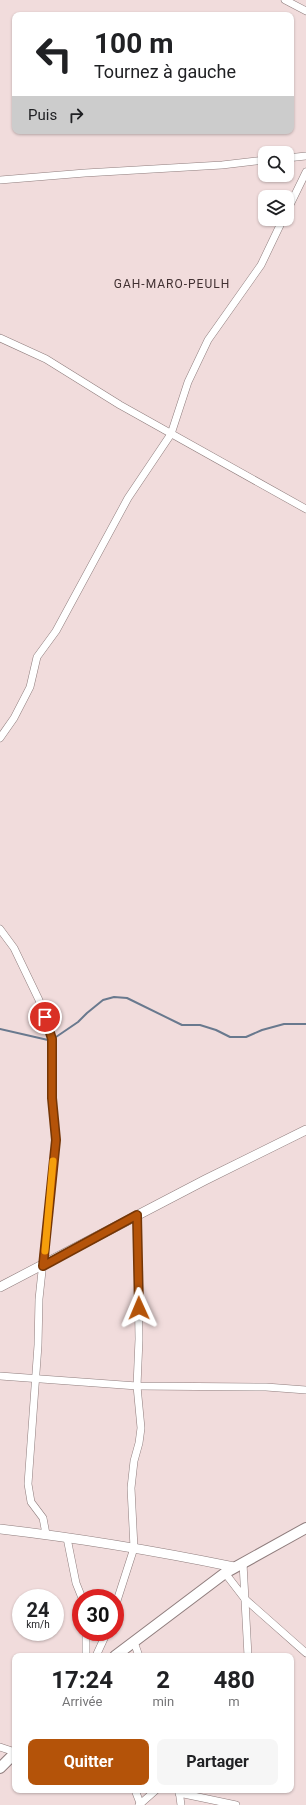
<!DOCTYPE html>
<html lang="fr">
<head>
<meta charset="utf-8">
<style>
  :root { --surface:#fff; --page:#f6f6f6; --text:#202124; --muted:#757577; --accent:#b45309 }
  body { margin:0; font-family:Roboto,sans-serif; background:var(--page); color:var(--text); height:100vh; display:flex; flex-direction:column; font-size:15px; white-space:nowrap }
  * { box-sizing:border-box; margin:0 }
  p { font-size:13px; color:var(--muted) }
  .icon { flex:none; width:22px; height:22px; fill:none; stroke:currentColor; stroke-width:2; stroke-linecap:round; stroke-linejoin:round }
  .map { position:relative; flex:1; overflow:hidden }
  .sheet { position:absolute; left:12px; top:1653px; width:282px; height:140px; display:flex; flex-direction:column; background:var(--surface); border-radius:8px; box-shadow:0 1px 3px #0004 }
  .sheet>* { flex:none }
  .hud { position:absolute; left:12px; top:12px; width:282px; height:122px; border-radius:8px; box-shadow:0 1px 3px #0004; background:#fff; color:var(--text); overflow:hidden }
  .tools { position:absolute; left:258px; top:146px; display:grid; gap:8px }
  .tools a { display:grid; place-items:center; width:36px; height:36px; border-radius:8px; background:var(--surface); box-shadow:0 1px 3px #0004; font-size:20px }
  .speed { position:absolute; left:12px; top:1589px; display:flex; gap:8px; font-size:20px; font-weight:700; text-align:center }
  .speed>* { display:grid; place-content:center; width:52px; height:52px; border-radius:50%; background:var(--surface); box-shadow:0 1px 3px #0004; line-height:1 }
  .speed small { font-size:10px; font-weight:400 }
  .speed .limit { border:6px solid #d22; background:#fff; color:#111 }
  .pin { position:absolute; display:grid; place-items:center; width:34px; height:34px; color:#fff; margin:-17px; border:2px solid #fff; border-radius:50%; box-shadow:0 1px 4px #0007 }
  .me { position:absolute; width:44px; margin:-22px; rotate:359deg; stroke-linejoin:round; filter:drop-shadow(0 0 3px #0008) }
  .turn { display:flex; align-items:center; gap:14px; height:84px; padding:0 16px; font-size:18px }
  .turn .icon { width:52px; height:52px; stroke-width:2.5 }
  .turn b { display:block; font-size:28px; line-height:34px }
  .then { display:flex; align-items:center; height:38px; padding:0 16px; background:#0003; gap:8px; font-size:15px }
  .eta { display:flex; justify-content:space-evenly; align-items:center; height:68px; text-align:center }
  .eta b { font-size:24px; font-weight:700; line-height:28px }
  .primary-button { display:flex; gap:8px; margin-top:auto; padding:8px 16px }
  .primary-button a { flex:1; height:46px; border-radius:8px; background:var(--accent); color:#fff; font-size:16px; font-weight:700; line-height:46px; text-align:center }
  .primary-button a+a { background:var(--page); color:var(--text) }
  .map>svg:first-child { display:block }
  .lines { fill:none; stroke-linecap:round; stroke-linejoin:round }
  .stream { stroke:#69798e; stroke-width:2 }
  .minor-casing { stroke:#8f7d7d; stroke-width:8 }
  .tertiary-casing { stroke:#8f7d7d; stroke-width:10 }
  .secondary-casing { stroke:#8f7d7d; stroke-width:12 }
  .minor { stroke:#fff; stroke-width:7 }
  .tertiary { stroke:#fff; stroke-width:9 }
  .secondary { stroke:#fff; stroke-width:10 }
  .route-casing { stroke:#753606; stroke-width:10 }
  .route { stroke:#b45309; stroke-width:7 }
  .slow { stroke:#f59e0b; stroke-width:7 }
  .labels { text-anchor:middle; stroke-width:4; stroke-linejoin:round; paint-order:stroke }
  .neighbourhood-label { font-size:12px; letter-spacing:1px; fill:#413132; stroke:#f1dcdc }
</style>
</head>
<body>
<div class="map">
<svg width="306" height="1805" viewBox="0 0 306 1805">
  <rect width="100%" height="100%" fill="#f1dcdc"/>
  <g class="lines">
    <g class="stream">
      <path d="M0,1029l48,11"/>
      <path d="M56,1037l22,-15 9,-9 16,-13 11,-3 13,1 55,27h18l16,5 14,7h16l16,-7 22,-6h22"/>
    </g>
    <defs>
      <g id="minor">
        <path d="M285,0l21,11"/>
        <path d="M287,158l19,-2"/>
        <path d="M0,180l85,-7 137,-8 43,-5"/>
        <path d="M287,211l19,-39"/>
        <path d="M0,338l46,21 74,46 186,104"/>
        <path d="M0,738l14,-20 16,-31 7,-30 19,-26 72,-133 43,-64 17,-52 20,-42 53,-75 22,-46"/>
        <path d="M0,929l14,19 25,52 13,39v59l4,42 -17,159 -1,46 -10,139 3,18 12,16 3,16"/>
        <path d="M0,1376l137,10 129,1 40,3"/>
        <path d="M67,1538l9,45 6,15"/>
        <path d="M243,1563l5,93"/>
        <path d="M225,1573l20,26 61,54"/>
        <path d="M115,1607l19,-59 -3,-60 3,-27 5,-18 2,-15 -4,-42 2,-47 -2,-124"/>
        <path d="M86,1632v24"/>
        <path d="M134,1642l5,14"/>
        <path d="M96,1656l11,-24"/>
        <path d="M0,1747l15,5"/>
        <path d="M135,1790l5,13"/>
        <path d="M179,1790l2,15"/>
        <path d="M179,1793l57,12"/>
        <path d="M139,1805l17,-15"/>
      </g>
      <g id="tertiary">
        <path d="M0,1287l205,-107 101,-50"/>
        <path d="M0,1529c78,9 156,22 234,38"/>
      </g>
      <g id="secondary">
        <path d="M115,1656l110,-83 81,-45"/>
        <path d="M0,1768l15,-15"/>
      </g>
    </defs>
    <use href="#minor" class="minor-casing"/>
    <use href="#tertiary" class="tertiary-casing"/>
    <use href="#secondary" class="secondary-casing"/>
    <use href="#minor" class="minor"/>
    <use href="#tertiary" class="tertiary"/>
    <use href="#secondary" class="secondary"/>
  </g>
  <g class="lines">
    <defs>
      <path id="route" d="M45,1017l7,22v59l4,42 -13,126 94,-51 2,93"/>
    </defs>
    <use href="#route" class="route-casing"/>
    <use href="#route" class="route"/>
    <path class="slow" d="M45,1251l8,-90"/>
  </g>
  <g class="labels">
    <g class="neighbourhood-label">
      <text x="172" y="288">GAH-MARO-PEULH</text>
    </g>
  </g>
</svg>
<div class="tools">
<a><svg class="icon" aria-label="search" viewBox="0 0 24 24"><circle cx="10" cy="10" r="6"/><path d="M15 15l6 6"/></svg></a>
<a><svg class="icon" aria-label="layers" viewBox="0 0 24 24"><path d="M12 4l9 5-9 5-9-5zM3 14l9 5 9-5"/></svg></a>
</div>
<div class="speed"><div>24<small>km/h</small></div><div class="limit">30</div></div>
<div class="pin" style="left:45px;top:1017px;background:#d93025"><svg class="icon" aria-label="arrive" viewBox="0 0 24 24"><path d="M6 21V4h12l-3 4 3 4H6"/></svg></div>
<svg class="me" style="left:139px;top:1308px" viewBox="-20 -20 40 40"><path d="M0-17L14 15 0 8-14 15z" fill="#b45309" stroke="#fff" stroke-width="4"/></svg>
<div class="hud">
<div class="turn"><svg class="icon" aria-label="left" viewBox="0 0 24 24"><path d="M17 20v-9H6M10 6l-5 5 5 5"/></svg><div><b>100 m</b>Tournez à gauche</div></div>
<div class="then">Puis<svg class="icon" aria-label="right" viewBox="0 0 24 24"><path d="M7 20v-9h11M14 6l5 5-5 5"/></svg></div>
</div>
<section class="sheet">
<div class="eta">
<div><b>17:24</b><p>Arrivée</p></div>
<div><b>2</b><p>min</p></div>
<div><b>480</b><p>m</p></div>
</div>
<div class="primary-button"><a>Quitter</a><a>Partager</a></div>
</section>
</div>
</body>
</html>
